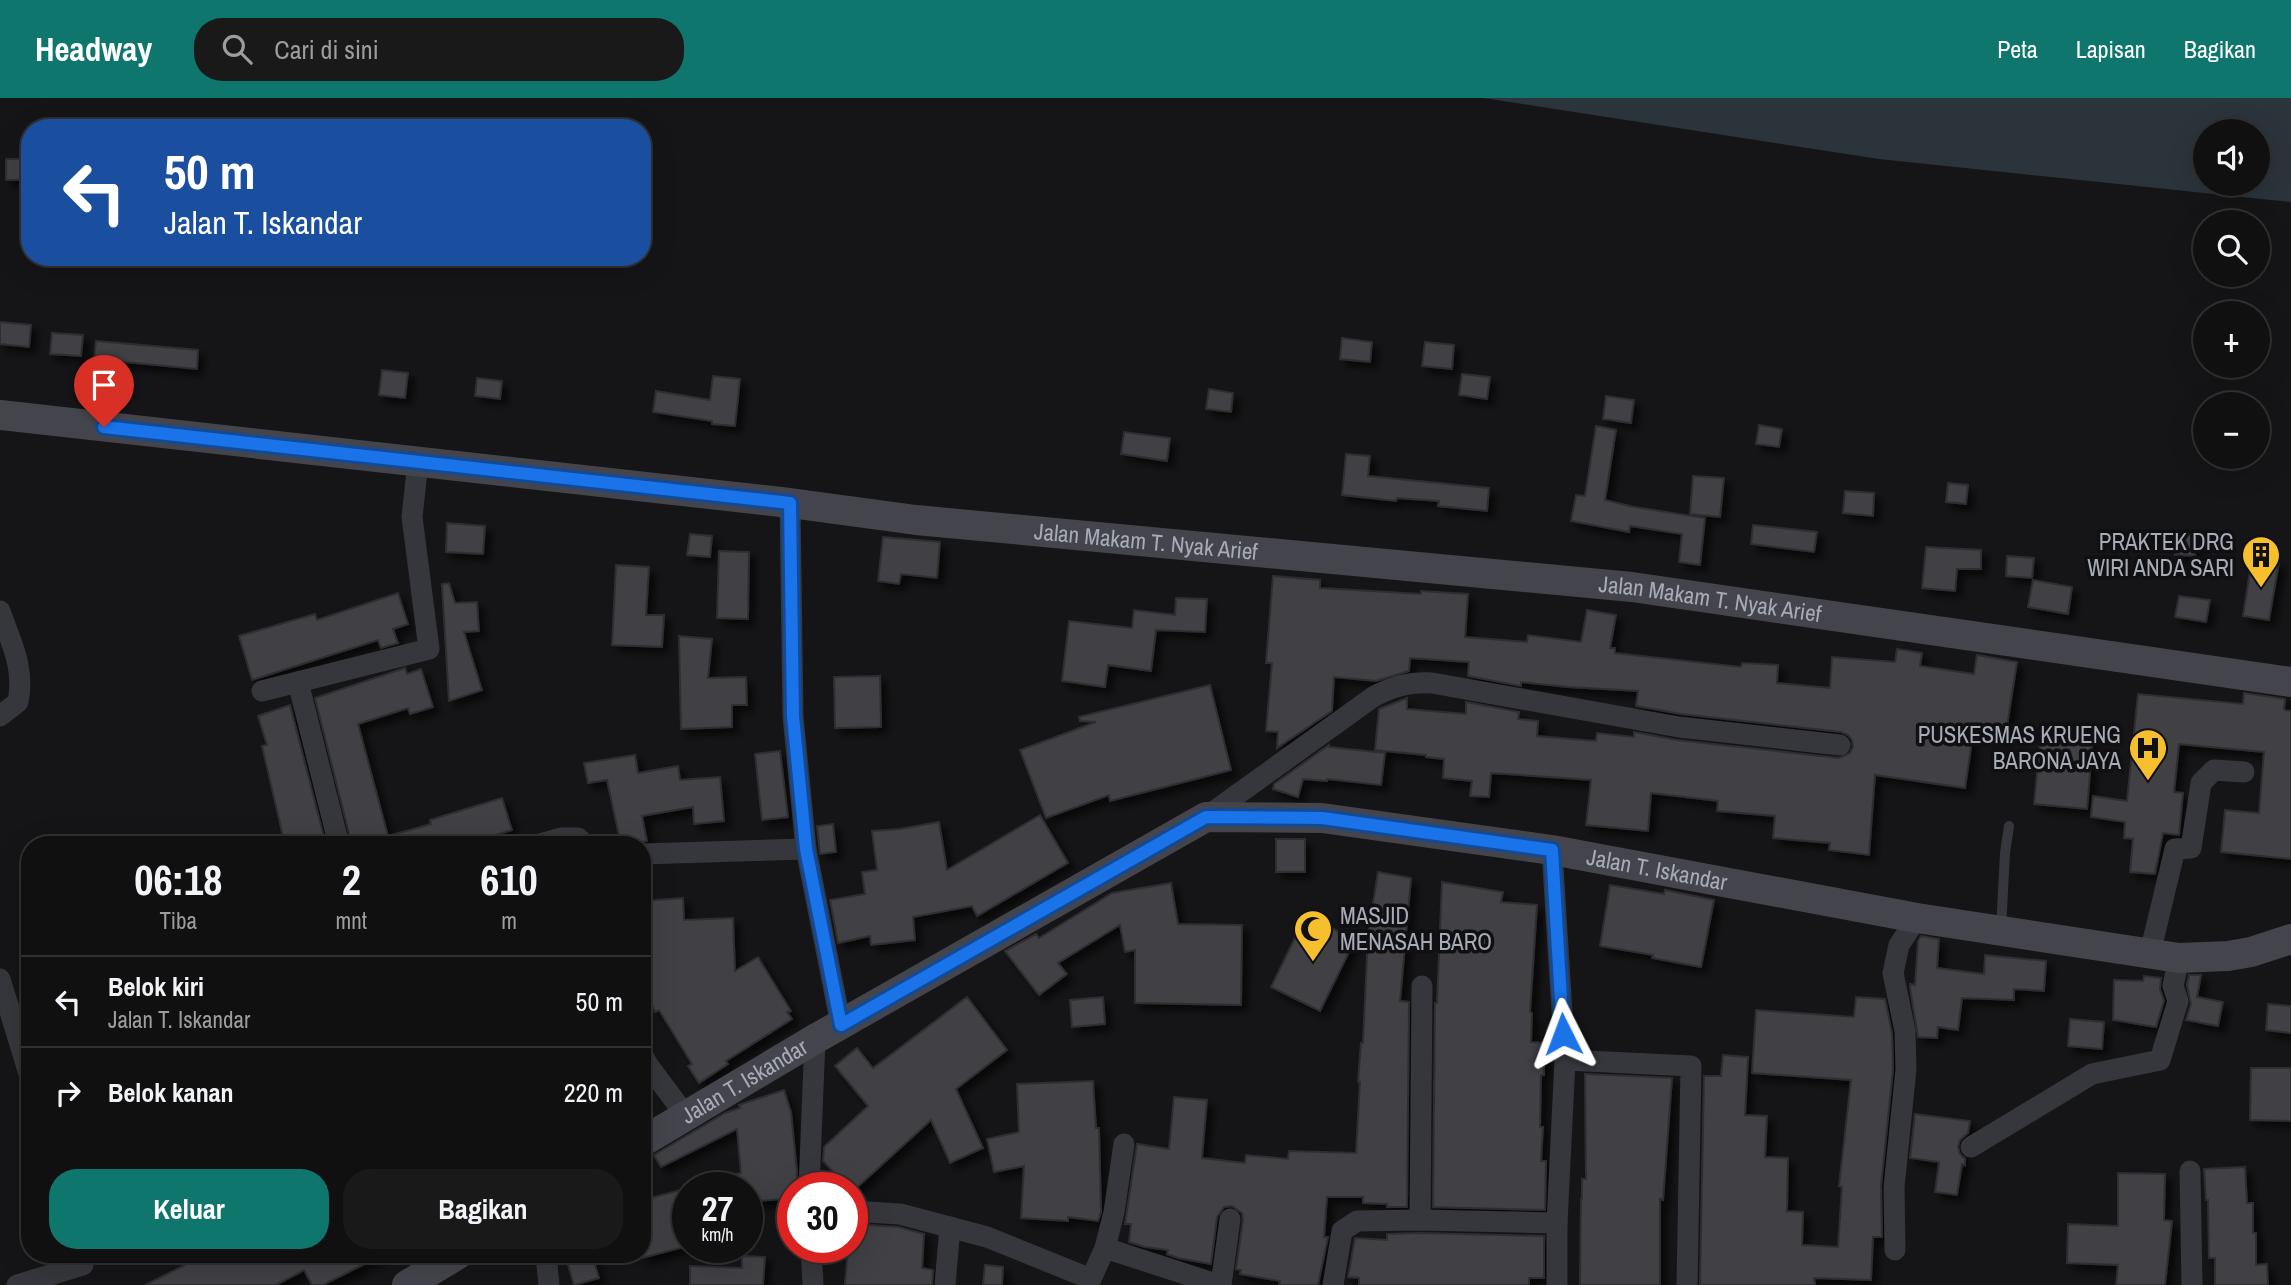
<!DOCTYPE html>
<html lang="id">
<head>
<meta charset="utf-8">
<style>
  :root { --surface:#101011; --page:#19191a; --text:#f1f3f6; --muted:#9c9d9f; --line:#303031; --accent:#0f766e }
  body { margin:0; font-family:"Archivo Narrow",sans-serif; background:var(--page); color:var(--text); height:100vh; display:flex; flex-direction:column; font-size:26px; white-space:nowrap }
  * { box-sizing:border-box; margin:0 }
  p { font-size:23px; color:var(--muted) }
  .icon { flex:none; width:38px; height:38px; fill:none; stroke:currentColor; stroke-width:2; stroke-linecap:round; stroke-linejoin:round }
  .map { position:relative; flex:1; overflow:hidden }
  .details { position:absolute; left:21px; top:738px; width:630px; height:427px; display:flex; flex-direction:column; background:var(--surface); border-radius:28px; box-shadow:0 7px 28px #0002,0 0 0 2px var(--line) }
  .details>* { flex:none }
  .guide { position:absolute; left:21px; top:21px; width:630px; height:147px; border-radius:28px; box-shadow:0 7px 28px #0002,0 0 0 2px var(--line); background:#1a4fa0; color:#fff; overflow:hidden }
  .buttons { position:absolute; left:2193px; top:21px; display:grid; gap:14px }
  .buttons a { display:grid; place-items:center; width:77px; height:77px; border-radius:50%; background:var(--surface); box-shadow:0 7px 28px #0002,0 0 0 2px var(--line); font-size:35px }
  .speed { position:absolute; left:672px; top:1074px; display:flex; gap:14px; font-size:35px; font-weight:700; text-align:center }
  .speed>* { display:grid; place-content:center; width:91px; height:91px; border-radius:50%; background:var(--surface); box-shadow:0 7px 28px #0002,0 0 0 2px var(--line); line-height:1 }
  .speed small { font-size:18px; font-weight:400 }
  .speed .limit { border:10px solid #d22; background:#fff; color:#111 }
  .pin { position:absolute; display:grid; place-items:center; width:60px; height:60px; color:#fff; margin:-72px -30px; border-radius:50% 50% 50% 0; rotate:-45deg; box-shadow:0 0 7px #0007 }
  .pin .icon { rotate:45deg }
  .me { position:absolute; width:77px; margin:-38px; rotate:357deg; stroke-linejoin:round; filter:drop-shadow(0 0 5px #0008) }
  .turn { display:flex; align-items:center; gap:24px; height:147px; padding:0 28px; font-size:32px }
  .turn .icon { width:91px; height:91px; stroke-width:2.5 }
  .turn b { display:block; font-size:49px; line-height:60px }
  .eta { display:flex; justify-content:space-evenly; align-items:center; height:119px; text-align:center }
  .eta b { font-size:42px; font-weight:800; line-height:49px }
  .button { display:flex; gap:14px; margin-top:auto; padding:14px 28px }
  .button a { flex:1; height:80px; border-radius:28px; background:var(--accent); color:#fff; font-size:28px; font-weight:800; line-height:80px; text-align:center }
  .button a+a { background:var(--page); color:var(--text) }
  ul { padding:0; list-style:none }
  li { display:flex; align-items:center; gap:21px; height:91px; padding:0 28px; border-top:2px solid var(--line) }
  li div { flex:1 }
  li b { display:block; font-size:26px }
  li em { font-style:normal }
  header { display:flex; align-items:center; gap:42px; box-sizing:border-box; height:98px; padding:0 35px; background:var(--accent); color:#fff }
  header strong { font-size:33px }
  nav { display:flex; gap:38px; margin-inline-start:auto; font-size:24px }
  .search { width:490px; height:63px; background:var(--page); display:flex; align-items:center; gap:18px; box-sizing:border-box; padding:0 24px; border-radius:28px; color:var(--muted); font-size:26px }
  .map>svg:first-child { display:block }
  .water { fill:#2b333b; fill-rule:evenodd }
  .building { fill:#3f4044; stroke:#2f2f33; stroke-width:2; filter:url(#shadow) }
  .lines { fill:none; stroke-linecap:round; stroke-linejoin:round }
  .lane { stroke:#36373c; stroke-width:10 }
  .street { stroke:#36373c; stroke-width:21 }
  .secondary { stroke:#44454c; stroke-width:30 }
  .route-casing { stroke:#114b97; stroke-width:18 }
  .route { stroke:#1a73e8; stroke-width:12 }
  .labels { text-anchor:middle; stroke-width:7; stroke-linejoin:round; paint-order:stroke }
  .street-label { font-size:23px; fill:#a7abb7; stroke:#101012 }
  .poi-label { font-size:23px; fill:#a7abb7; stroke:#101012; text-anchor:end }
</style>
</head>
<body>
<header>
<strong>Headway</strong>
<div class="search"><svg class="icon" aria-label="search" viewBox="0 0 24 24"><circle cx="10" cy="10" r="6"/><path d="M15 15l6 6"/></svg>Cari di sini</div>
<nav><a>Peta</a><a>Lapisan</a><a>Bagikan</a></nav>
</header>
<div class="map">
<svg width="2291" height="1187" viewBox="0 0 2291 1187">
  <defs>
    <filter id="shadow"><feDropShadow dx="6" dy="6" stdDeviation="3.5" flood-color="#0009"/></filter>
  </defs>
  <rect width="100%" height="100%" fill="#151517"/>
  <path class="water" d="M1483,0h808v104l-412,-43zM2205,33h53v53h-53z"/>
  <g class="building">
    <rect x="6" y="61" width="24" height="21"/>
    <path d="M0,224l31,3 -2,22 -29,-3z"/>
    <path d="M52,235l31,2 -2,21 -31,-2z"/>
    <path d="M1342,240l30,4 -2,20 -30,-3z"/>
    <path d="M96,243l102,9 -1,19 -103,-10z"/>
    <path d="M1425,244l29,3 -2,24 -30,-3z"/>
    <path d="M382,272l26,3 -3,25 -26,-3z"/>
    <path d="M1462,276l28,3 -3,22 -28,-4z"/>
    <path d="M713,278l27,3 -5,47 -23,-2v-3l-59,-9 3,-21 54,9z"/>
    <path d="M477,280l25,3 -2,18 -25,-3z"/>
    <path d="M1209,291l24,4 -2,19 -25,-3z"/>
    <path d="M1606,298l28,4 -3,23 -28,-4z"/>
    <path d="M1759,327l23,4 -3,18 -23,-3z"/>
    <path d="M1596,328l20,4 -11,70 29,7 71,11 -5,47 -21,-3 3,-28 -52,-8 -1,6 -58,-11 5,-26 9,1z"/>
    <path d="M1124,334l46,6 -3,23 -46,-7z"/>
    <path d="M1346,356l24,2 -2,20 121,12 -2,23 -49,-5 1,-5 -42,-3 -1,3 -54,-6z"/>
    <path d="M1693,378l31,2 -4,39 -30,-3z"/>
    <path d="M1948,385l20,2 -2,19 -20,-2z"/>
    <path d="M1845,393l29,2 -1,23 -30,-3z"/>
    <path d="M447,425l38,3 -2,28 -37,-2z"/>
    <path d="M1753,427l64,7 -3,20 -63,-8z"/>
    <path d="M2176,435l21,1 -2,22 -20,-1z"/>
    <path d="M690,436l22,2 -2,21 -23,-2z"/>
    <path d="M883,439l57,5 -3,36 -36,-4 -2,10 -21,-3z"/>
    <path d="M1926,449l55,3v19h-24l-2,22 -33,-3z"/>
    <path d="M719,453l30,1 -1,67 -31,-1z"/>
    <path d="M2007,458l27,2 -2,20 -26,-2z"/>
    <path d="M2252,460l27,4 -10,58 -26,-4z"/>
    <path d="M616,467l33,2 -3,48h18l-2,32 -50,-2z"/>
    <path d="M1273,478l47,4v8l101,6v-3l47,3 -3,43 62,5 1,-7 53,7 6,-32 29,5 -6,33h5v5l126,14 1,-4 36,2 -1,18 53,5 2,-31 63,5 2,-13 25,4 -2,13 54,8 3,-19 40,7 -12,77 -32,-5 -8,54 -90,-13 -6,80 -40,-5 1,-7 -57,-5 2,-22 -58,-5 1,-10 -67,-8 -3,38 -62,-6 5,-45 -100,-7 -2,24 -19,-1 2,-15 -29,-3 1,-19 -18,-2v-2l-51,-5 4,-41 28,-11v11l59,5v-12l53,10 -1,7 20,2 -1,15 59,5 1,-8 37,4v-5l43,8 162,18 11,-5 3,-6 -1,-7 -4,-5 -7,-3 -160,-18 -45,-8 2,-15 -70,-4 -47,-5v4l-53,-10 1,-14 -59,-4 -1,13 -33,10 -42,-4 -2,34 -55,37 1,-16 -12,-1 6,-68h-6z"/>
    <path d="M2033,482l39,7 -4,27 -40,-7z"/>
    <path d="M449,485l6,20 22,-1 2,29 -15,1 18,58 -33,11 -7,-117z"/>
    <path d="M398,495l10,31 -15,5 5,14 -17,5 -3,-8 -126,40 -13,-44 76,-22 2,6z"/>
    <path d="M2179,498l31,4 -4,22 -31,-5z"/>
    <path d="M1176,500l31,1 -2,33 -49,-2 -5,41 -43,-6 -3,22 -43,-6 7,-60 63,7 2,-18 41,5z"/>
    <path d="M679,538l33,3 -4,39 38,-1 1,28h-15v22l-51,2z"/>
    <path d="M405,570l2,6 14,-5 12,38 -23,7 -2,-6 -50,16 30,112 43,-12 -1,-4 72,-22 10,32 -52,15h-108l-37,-147z"/>
    <path d="M880,578l1,51 -46,1 -1,-51z"/>
    <path d="M1210,587l21,85 -121,31 -1,-6 -63,23 -26,-68 76,-28 -16,-1 -1,-4z"/>
    <path d="M2244,595l41,6 -1,11 7,1v148l-70,-7 4,-42 34,3 5,-61 -85,-8 -5,48 9,1 -4,42 -16,-2 -8,41 -25,-2 3,-33 -9,-1 1,-16 -34,-5 2,-21 34,5 11,-107 105,10z"/>
    <path d="M290,607l36,140h-41l-23,-99 5,-1 -9,-29z"/>
    <path d="M2041,635l52,5 -6,71 -53,-5z"/>
    <path d="M1329,647v2l56,6 -4,32 -54,-6v2l-24,-2 -5,18 -25,-8 1,-5z"/>
    <path d="M780,653l8,66 -26,3 -7,-66z"/>
    <path d="M635,657l3,18 40,-7 2,14 40,-3 4,44 -30,3 -1,-17 -51,9 5,25 -11,2 -3,2h-12l-14,-65 -19,3 -4,-20z"/>
    <path d="M1040,717l28,48 -91,53 -5,-10 -59,11 2,23 -44,5 -1,-9 -32,7 -8,-43 35,-6 -3,-22 15,-2 -5,-39 28,-2 39,-7 8,48z"/>
    <path d="M833,726l3,28 -16,2 -3,-28z"/>
    <rect x="1276" y="741" width="29" height="33"/>
    <path d="M1378,774l33,6 -11,123 9,1 -2,205h-20v-3l-24,-1v-6h-36l-3,40h4l-10,48h-39l1,-4 -40,-7 1,-4 -5,-1 7,-49 -1,-7 -10,-7 -8,1 -7,10 -6,47 -33,-6 -11,-4 1,-4 -23,-3 -16,-5 2,-18h-6l12,-80 32,5 5,-52 33,3 -5,58 43,5 1,-8 42,4 1,-8 67,2 4,-71h-2l3,-39h2l5,-108z"/>
    <path d="M1442,784l61,10 -2,10 36,3 -7,107 2,1 -1,29 13,1v32h-3l-1,52h3l-2,34h5l-1,49 -112,-3 2,-204h2z"/>
    <path d="M1171,785l7,41 64,1 -1,80 -106,-2v-53l-10,2 -5,-27 -62,38 9,11 -28,21 -34,-44 31,-17 3,4 73,-45z"/>
    <path d="M1610,787l54,9 1,-4 49,10 -13,67 -49,-9 1,-3 -53,-9z"/>
    <path d="M683,800l1,22 49,-2 2,53 23,-14 33,54 -4,1 5,7 -66,42 2,3 -29,19 -11,-17 4,-2 -33,-54 -4,2 -13,-30v-81z"/>
    <path d="M1306,817l49,25 -35,71 -49,-24z"/>
    <path d="M1921,838l18,3 -2,29 47,6 1,-19 61,6 -2,30 -30,-2v11l-52,-2 -4,32 -20,-3 -1,11 -19,-1 -8,-49v-4l5,1 3,-44z"/>
    <path d="M2189,877h12l-4,22 26,5 -5,24 -32,-6 5,-16 -4,-19z"/>
    <path d="M2144,878l17,2 -1,11 4,12 -8,26 -43,-7 1,-40 29,1z"/>
    <path d="M967,899l40,53 -51,39 27,59 -33,15 -19,-43 -79,72v-4h-4l-25,-27 1,-14 44,-41 -33,-40 22,-18 16,20z"/>
    <path d="M1103,899l2,27 -33,3 -2,-27z"/>
    <path d="M1856,899l29,2 7,34 1,36 -12,117 1,51h-9l-2,43 -57,-2 1,7h-115l4,-209h17l2,-21 25,2 -3,58 22,1 -2,41 23,1 -1,53 16,1 -1,33 36,2 4,-60 -3,-1 12,-106 -99,-7 4,-63 98,7z"/>
    <path d="M2268,906l23,2v27l-25,-3z"/>
    <path d="M2070,921l34,3 -2,27 -34,-3z"/>
    <path d="M2251,970h40v53l-41,-1z"/>
    <path d="M1585,976l87,4 -9,122 -3,-1v86h-80l1,-86h1v-20h4z"/>
    <path d="M1093,983l3,47h3l2,84 -3,9 -30,-4v4l-47,-3 3,-52 -30,6 -7,-33 32,-7 -2,-48z"/>
    <path d="M784,992l7,22 6,60 -1,16h-3v10l-46,4v-14h-41l-1,-5 36,-10 -4,-44 -76,38 -7,-12 71,-42 15,-5 -1,-3z"/>
    <path d="M1915,1016l55,7 -2,12 -8,7 -2,7 2,7 5,5v6l-3,-1 -5,31 -22,-3 4,-30 -29,-4z"/>
    <path d="M2245,1069l2,36h6v30h3v32l11,-1 1,21h-53v-27h-6l-1,-58h-2l-2,-31z"/>
    <path d="M2118,1075l47,1 -1,46 8,1 -7,64h-49l2,-20 -51,-2 1,-39 50,2z"/>
    <path d="M688,1090v58l-46,12v-42l6,-1 -5,-15z"/>
    <path d="M852,1126l46,3 26,7 -2,34 11,2 -1,15h-87l3,-37h4z"/>
    <path d="M1420,1135l124,3v42h-15v7h-170v-7l-11,-1 7,-39 32,2v-6z"/>
    <path d="M205,1157h177l-59,30h-11l-8,-15 -28,15h-131z"/>
    <path d="M565,1157h27l7,23 -25,7z"/>
    <path d="M742,1158l23,1 -2,28h-73v-19l52,2z"/>
    <path d="M985,1167l18,2 -1,18h-19z"/>
  </g>
  <g class="lines">
    <path class="lane" d="M2001,831l4,-76 4,-27"/>
    <g class="street">
      <path d="M790,405l3,213 13,133 35,176"/>
      <path d="M0,513c11,32 25,56 18,91l-18,14"/>
      <path d="M298,584l41,163"/>
      <path d="M262,593l167,-42 -17,-132 6,-55"/>
      <path d="M1206,719l167,-120c20,-11 36,-15 59,-14l247,44 161,18"/>
      <path d="M536,747l25,-7h17l7,7"/>
      <path d="M1552,752l13,210 -8,163v62"/>
      <path d="M642,756l164,-5"/>
      <path d="M2150,855l25,-104 16,-1 10,-65 13,-13 30,2"/>
      <path d="M0,881l30,98"/>
      <path d="M642,956l6,11 38,51"/>
      <path d="M1565,962l126,6 -4,219"/>
      <path d="M1971,1049l121,-73 68,-14 18,-59 -5,-15 6,-28"/>
      <path d="M2190,1073l2,114"/>
      <path d="M809,1090l6,-149"/>
      <path d="M852,1113l48,3 87,23 104,42 14,-31 114,37"/>
      <path d="M1420,1122l2,-234"/>
      <path d="M811,1150l2,37"/>
      <path d="M1105,1150l9,-36 10,-68"/>
      <path d="M1895,1152l-1,-63 12,-118 -1,-38 -12,-58 6,-28 18,-27"/>
      <path d="M546,1157l3,30"/>
      <path d="M17,1187l66,-20"/>
      <path d="M945,1187l5,-58"/>
      <path d="M1221,1187l9,-66"/>
      <path d="M1333,1187l9,-54 15,-10 63,-1 137,3"/>
    </g>
    <g class="secondary">
      <path id="s1" d="M0,317l790,88 126,17 716,67 659,95"/>
      <path id="s2" d="M642,1044l173,-103 391,-222 116,1 230,32 365,68 262,40 49,-2 23,-4 40,-13"/>
      <path d="M407,1187l50,-30"/>
    </g>
  </g>
  <g class="lines">
    <defs>
      <path id="route" d="M104,329l686,76 3,213 13,133 35,176 365,-208 116,1 230,32 11,184"/>
    </defs>
    <use href="#route" class="route-casing"/>
    <use href="#route" class="route"/>
  </g>
  <defs>
    <symbol id="building-pin" viewBox="-11 -11 22 30"><path d="M0 17L-7.5 6A9.5 9.5 0 1 1 7.5 6Z" fill="#f6bf2e" stroke="#101012"/><path d="M-4-6H4V6H1V3H-1V6H-4ZM-2.5-4.3h1.7v1.8h-1.7ZM.8-4.3h1.7v1.8H.8ZM-2.5-1h1.7V.8h-1.7ZM.8-1h1.7V.8H.8Z" fill="#111"/></symbol>
    <symbol id="hospital-pin" viewBox="-11 -11 22 30"><path d="M0 17L-7.5 6A9.5 9.5 0 1 1 7.5 6Z" fill="#f6bf2e" stroke="#101012"/><path d="M-5-5h3v3.5h4V-5h3V5h-3V1.5h-4V5h-3Z" fill="#111"/></symbol>
    <symbol id="mosque-pin" viewBox="-11 -11 22 30"><path d="M0 17L-7.5 6A9.5 9.5 0 1 1 7.5 6Z" fill="#f6bf2e" stroke="#101012"/><path d="M3.5-4.9A6 6 0 1 0 3.5 4.9A5 5 0 1 1 3.5-4.9Z" fill="#111"/></symbol>
  </defs>
  <g fill-rule="evenodd">
    <use href="#building-pin" x="2239" y="435" width="44" height="60"/>
    <use href="#hospital-pin" x="2126" y="628" width="44" height="60"/>
    <use href="#mosque-pin" x="1291" y="809" width="44" height="60"/>
  </g>
  <g class="labels">
    <g class="street-label">
      <text dy="8" stroke="none"><textPath href="#s1" startOffset="1153">Jalan Makam T. Nyak Arief</textPath></text>
      <text dy="8" stroke="none"><textPath href="#s1" startOffset="1720">Jalan Makam T. Nyak Arief</textPath></text>
      <text dy="8" stroke="none"><textPath href="#s2" startOffset="1106">Jalan T. Iskandar</textPath></text>
      <text dy="8" stroke="none"><textPath href="#s2" startOffset="119">Jalan T. Iskandar</textPath></text>
    </g>
    <g class="poi-label">
      <text x="2234" y="452">PRAKTEK DRG<tspan x="2234" dy="26">WIRI ANDA SARI</tspan></text>
      <text x="2121" y="645">PUSKESMAS KRUENG<tspan x="2121" dy="26">BARONA JAYA</tspan></text>
      <text x="1340" y="826" text-anchor="start">MASJID<tspan x="1340" dy="26">MENASAH BARO</tspan></text>
    </g>
  </g>
</svg>
<div class="buttons">
<a><svg class="icon" aria-label="sound" viewBox="0 0 24 24"><path d="M4 9h4l5-4v14l-5-4H4zM17 9q2 3 0 6"/></svg></a>
<a><svg class="icon" aria-label="search" viewBox="0 0 24 24"><circle cx="10" cy="10" r="6"/><path d="M15 15l6 6"/></svg></a>
<a>+</a>
<a>−</a>
</div>
<div class="speed"><div>27<small>km/h</small></div><div class="limit">30</div></div>
<div class="pin" style="left:104px;top:329px;background:#d93025"><svg class="icon" aria-label="arrive" viewBox="0 0 24 24"><path d="M6 21V4h12l-3 4 3 4H6"/></svg></div>
<svg class="me" style="left:1563px;top:936px" viewBox="-20 -20 40 40"><path d="M0-17L14 15 0 8-14 15z" fill="#1a73e8" stroke="#fff" stroke-width="4"/></svg>
<div class="guide">
<div class="turn"><svg class="icon" aria-label="left" viewBox="0 0 24 24"><path d="M17 20v-9H6M10 6l-5 5 5 5"/></svg><div><b>50 m</b>Jalan T. Iskandar</div></div>
</div>
<section class="details">
<div class="eta">
<div><b>06:18</b><p>Tiba</p></div>
<div><b>2</b><p>mnt</p></div>
<div><b>610</b><p>m</p></div>
</div>
<ul>
<li><svg class="icon" aria-label="left" viewBox="0 0 24 24"><path d="M17 20v-9H6M10 6l-5 5 5 5"/></svg><div><b>Belok kiri</b><p>Jalan T. Iskandar</p></div><em>50 m</em></li>
<li><svg class="icon" aria-label="right" viewBox="0 0 24 24"><path d="M7 20v-9h11M14 6l5 5-5 5"/></svg><div><b>Belok kanan</b></div><em>220 m</em></li>
</ul>
<div class="button"><a>Keluar</a><a>Bagikan</a></div>
</section>
</div>
</body>
</html>
